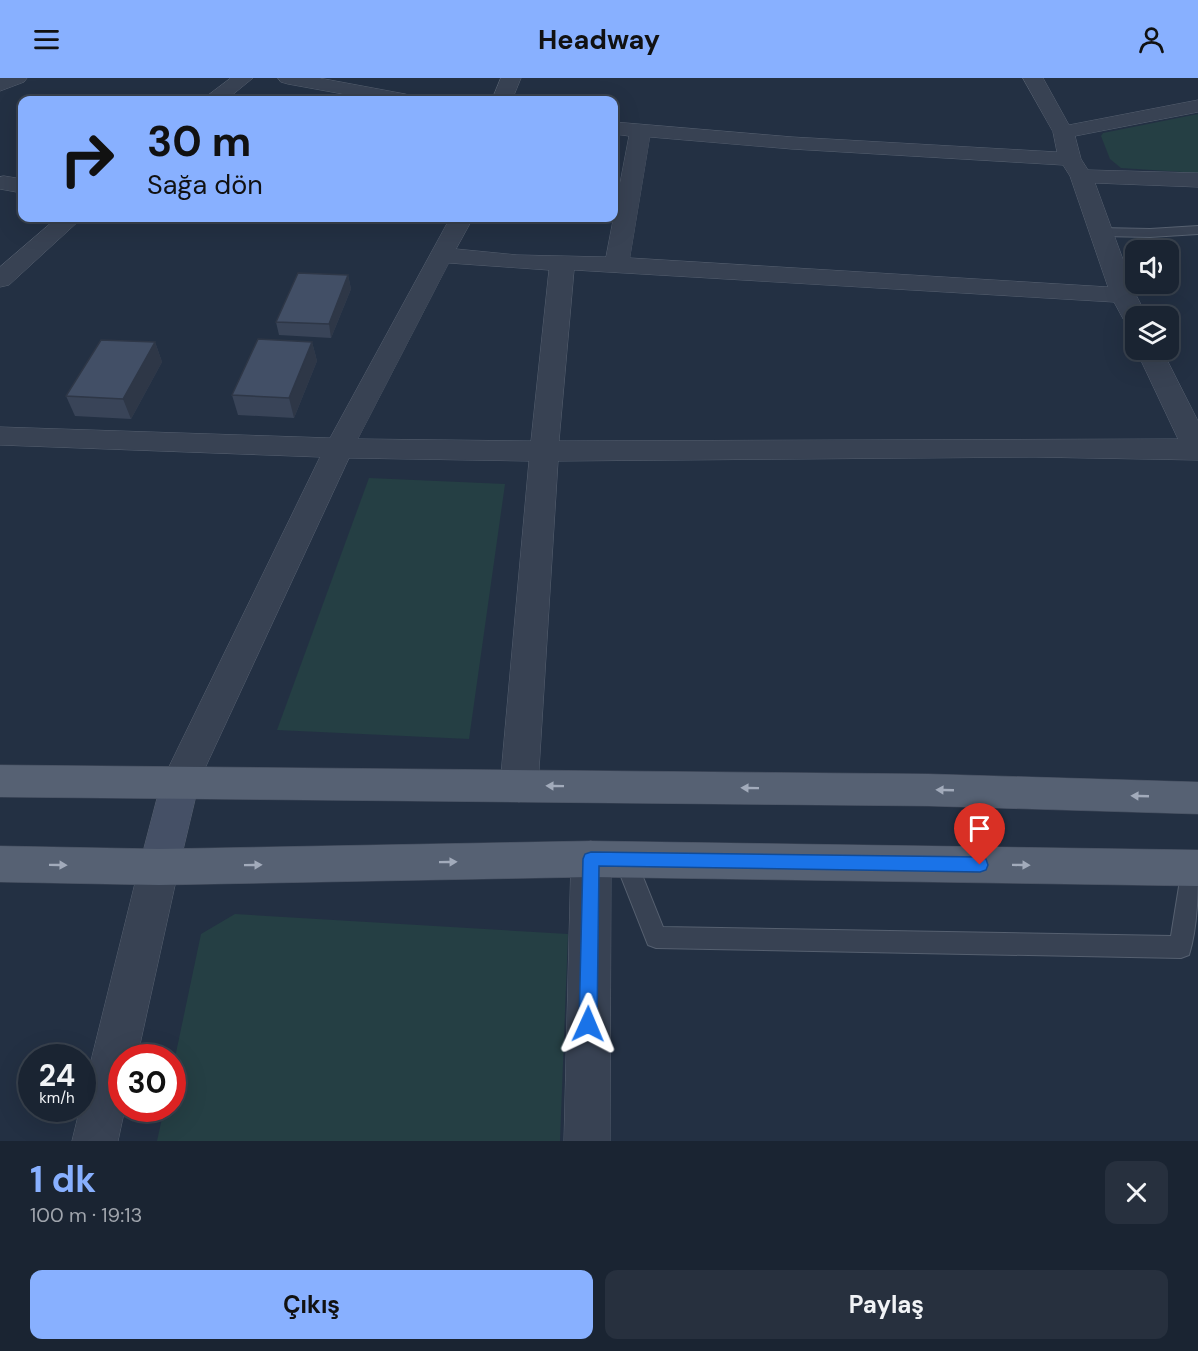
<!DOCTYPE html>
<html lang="tr">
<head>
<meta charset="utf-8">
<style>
  :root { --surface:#1a2432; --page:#27303e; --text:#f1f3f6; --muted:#9fa4ac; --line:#38414d; --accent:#88b0ff }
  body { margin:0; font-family:"DM Sans",sans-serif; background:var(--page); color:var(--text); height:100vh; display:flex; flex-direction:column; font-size:22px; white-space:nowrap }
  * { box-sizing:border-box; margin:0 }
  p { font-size:20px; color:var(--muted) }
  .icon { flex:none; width:33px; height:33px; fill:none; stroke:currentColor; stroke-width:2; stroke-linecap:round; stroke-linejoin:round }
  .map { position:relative; height:1063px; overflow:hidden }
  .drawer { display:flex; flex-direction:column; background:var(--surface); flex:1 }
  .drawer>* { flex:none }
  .banner { position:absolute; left:18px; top:18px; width:600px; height:126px; border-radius:12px; box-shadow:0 6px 24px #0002,0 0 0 2px var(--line); background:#88b0ff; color:#111; overflow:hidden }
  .controls { position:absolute; left:1125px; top:162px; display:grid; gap:12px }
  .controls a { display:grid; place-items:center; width:54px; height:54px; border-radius:12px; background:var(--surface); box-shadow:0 6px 24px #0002,0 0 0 2px var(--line); font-size:30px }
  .speed { position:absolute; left:18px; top:966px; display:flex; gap:12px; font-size:30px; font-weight:700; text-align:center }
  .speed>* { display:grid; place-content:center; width:78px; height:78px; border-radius:50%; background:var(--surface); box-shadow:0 6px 24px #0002,0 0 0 2px var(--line); line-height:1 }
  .speed small { font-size:15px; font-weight:400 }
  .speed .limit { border:9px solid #d22; background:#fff; color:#111 }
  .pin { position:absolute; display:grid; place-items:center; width:51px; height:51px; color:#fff; margin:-62px -26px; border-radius:50% 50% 50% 0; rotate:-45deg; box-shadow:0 0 6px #0007 }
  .pin .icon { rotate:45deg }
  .me { position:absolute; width:66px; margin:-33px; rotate:1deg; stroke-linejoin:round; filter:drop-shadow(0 0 4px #0008) }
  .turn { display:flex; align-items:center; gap:21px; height:126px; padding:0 30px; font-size:27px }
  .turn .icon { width:78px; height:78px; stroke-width:2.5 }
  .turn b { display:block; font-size:42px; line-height:51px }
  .round { display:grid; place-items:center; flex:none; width:63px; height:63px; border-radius:12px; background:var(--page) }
  .overview { display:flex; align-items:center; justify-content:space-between; height:102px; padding:0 30px }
  h1 { font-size:36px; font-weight:700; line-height:45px; color:var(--accent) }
  .button { display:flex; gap:12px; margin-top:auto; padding:12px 30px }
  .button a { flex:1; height:69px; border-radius:12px; background:var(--accent); color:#111; font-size:24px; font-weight:700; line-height:69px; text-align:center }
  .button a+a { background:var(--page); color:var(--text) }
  header { display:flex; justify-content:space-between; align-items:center; height:78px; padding:0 30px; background:var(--accent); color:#111; font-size:27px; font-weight:700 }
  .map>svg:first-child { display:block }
  .green { fill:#253f44 }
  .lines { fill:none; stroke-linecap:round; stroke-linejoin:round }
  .service-casing { stroke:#566070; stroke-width:2 }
  .minor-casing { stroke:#566070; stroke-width:1 }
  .secondary-casing { stroke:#566070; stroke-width:1 }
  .primary-casing { stroke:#424b5c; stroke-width:1 }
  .service { fill:#384253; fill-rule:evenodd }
  .minor { fill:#384253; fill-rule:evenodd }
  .secondary { fill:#455066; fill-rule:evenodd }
  .primary { fill:#566173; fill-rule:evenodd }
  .wall { fill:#394458 }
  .shaded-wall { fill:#2e3747 }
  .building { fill:#424f66; stroke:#2e3747; stroke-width:1.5 }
  .oneway { fill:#a2abbb }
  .route { fill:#1a73e8; stroke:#114b97; stroke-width:1.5 }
</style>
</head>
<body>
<header><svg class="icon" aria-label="menu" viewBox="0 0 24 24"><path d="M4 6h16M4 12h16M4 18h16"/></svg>Headway<svg class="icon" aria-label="person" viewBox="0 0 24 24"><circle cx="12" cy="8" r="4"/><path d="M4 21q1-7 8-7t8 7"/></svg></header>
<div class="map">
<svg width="1198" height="1063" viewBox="0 0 1198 1063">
  <rect width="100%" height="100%" fill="#233043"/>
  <g class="green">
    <path d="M1198,36v59l-77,-5 -11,-9 -9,-23 2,-3z"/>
    <path d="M369,400l136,6 -36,255 -192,-9z"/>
    <path d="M235,836l333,20 -8,207h-403l7,-32 8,-1 1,-41 28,-133z"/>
  </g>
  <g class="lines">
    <defs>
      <g id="service">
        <path d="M1198,148v8l-48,3 -49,-1 -6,-4 6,-4 49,1z"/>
        <path d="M625,771l8,3 30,75 508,9 11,-68 3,-7 8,-3 5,2c0,30 0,66 -9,95l-8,3 -525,-10 -8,-3 -34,-86 3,-7z"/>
      </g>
      <g id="minor">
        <path d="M0,0h27l-3,4 -24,9z"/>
        <path d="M231,0h22l-27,22h-22l3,-4z"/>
        <path d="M278,0h41l86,16 7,2 3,4h-39l-88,-16 -7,-2z"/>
        <path d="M501,0h20l-9,22h-20z"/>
        <path d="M1023,0h20l26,47 129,-25v12l-123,24 6,23 7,11 110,3v14l-103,-4 41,112 11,21h-11v13l-9,-3 -13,-24 -540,-32 -15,171 619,-2 -42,-89h26l36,71v39l-164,-3 -476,4 -20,325 -6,11 -13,5 -13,-5 -6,-11 29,-325 -180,-3 -156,336 -13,5 -13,-5 -6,-11 159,-326 -320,-12v-18l330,11 120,-220h23l-17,31 61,6 89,2 23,-121 -15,-2v-12l178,15 265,15 -4,-20zM650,59l142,12 271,16 7,11 38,111 -478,-29zM449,185l100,7 -18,171 -173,-2z"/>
        <path d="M4,98l18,3v14l-22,-4v-12z"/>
        <path d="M57,140h25l-73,67 -9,2v-20z"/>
        <path d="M591,763l14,6 6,12 -1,282h-46l7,-282 6,-12z"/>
        <path d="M159,771l14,5 6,13 -42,191h-15v50h3l-7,33h-46l8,-33h2v-11l57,-230 6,-13z"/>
      </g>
      <path id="secondary" d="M180,689l13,5 6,11 -20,84 -6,13 -14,5 -14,-5 -6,-13 22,-84 6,-11z"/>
      <g id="primary">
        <path d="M0,687l929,9 269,8v32l-269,-8 -929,-9z"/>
        <path d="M591,763l607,9v36l-607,-9 -432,8 -159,-3v-36l159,3z"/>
      </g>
    </defs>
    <use href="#service" class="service-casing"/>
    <use href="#minor" class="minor-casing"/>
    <use href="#secondary" class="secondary-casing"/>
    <use href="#primary" class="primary-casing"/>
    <use href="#service" class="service"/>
    <use href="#minor" class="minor"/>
    <use href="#secondary" class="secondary"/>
    <use href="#primary" class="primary"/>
  </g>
  <g class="wall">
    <path d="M348,197l3,14 -20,49 -52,-3 -3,-13z"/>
    <path d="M155,264l7,20 -31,57 -56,-3 -9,-20z"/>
    <path d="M312,264l5,19 -23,57 -56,-3 -6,-20z"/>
  </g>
  <g class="shaded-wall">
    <path d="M348,197l3,14 -20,49 -2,-14z"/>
    <path d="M155,264l7,20 -31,57 -8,-20z"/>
    <path d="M312,264l5,19 -23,57 -5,-20z"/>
  </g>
  <g class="building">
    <path d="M298,195l50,2 -19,49 -53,-2z"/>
    <path d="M258,261l54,3 -23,56 -57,-3z"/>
    <path d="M101,262l54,2 -32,57 -57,-3z"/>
  </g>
  <defs><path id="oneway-solid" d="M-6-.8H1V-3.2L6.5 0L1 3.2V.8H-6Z" transform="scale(1.5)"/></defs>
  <g class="oneway">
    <use href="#oneway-solid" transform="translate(555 708) rotate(-179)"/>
    <use href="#oneway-solid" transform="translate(750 710) rotate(-179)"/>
    <use href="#oneway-solid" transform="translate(945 712) rotate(-178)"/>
    <use href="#oneway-solid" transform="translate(1140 718) rotate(-178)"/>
    <use href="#oneway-solid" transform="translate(448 784) rotate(-1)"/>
    <use href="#oneway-solid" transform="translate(58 787) rotate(1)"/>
    <use href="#oneway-solid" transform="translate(253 787) rotate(-1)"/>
    <use href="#oneway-solid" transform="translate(1021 787) rotate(1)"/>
  </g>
  <path class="route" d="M591,774l389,5 6,2 2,6 -2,5 -6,2 -381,-6 -2,158 -2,6 -7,3 -6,-3 -3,-6 4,-165 2,-5z"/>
</svg>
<div class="controls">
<a><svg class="icon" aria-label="sound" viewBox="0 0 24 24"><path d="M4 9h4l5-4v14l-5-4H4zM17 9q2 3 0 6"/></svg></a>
<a><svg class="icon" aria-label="layers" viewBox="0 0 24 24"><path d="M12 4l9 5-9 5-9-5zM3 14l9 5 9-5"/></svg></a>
</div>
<div class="speed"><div>24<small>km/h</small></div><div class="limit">30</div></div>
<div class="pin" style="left:980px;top:787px;background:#d93025"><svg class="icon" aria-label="arrive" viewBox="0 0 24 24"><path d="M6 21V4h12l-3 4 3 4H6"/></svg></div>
<svg class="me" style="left:588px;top:946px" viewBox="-20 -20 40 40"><path d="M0-17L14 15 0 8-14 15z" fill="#1a73e8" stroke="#fff" stroke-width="4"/></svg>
<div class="banner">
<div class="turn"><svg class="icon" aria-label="right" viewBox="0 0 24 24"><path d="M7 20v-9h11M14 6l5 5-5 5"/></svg><div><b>30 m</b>Sağa dön</div></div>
</div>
</div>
<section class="drawer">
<div class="overview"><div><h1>1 dk</h1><p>100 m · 19:13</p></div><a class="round"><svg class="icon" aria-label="close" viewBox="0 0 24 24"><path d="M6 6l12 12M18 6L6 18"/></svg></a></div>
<div class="button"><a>Çıkış</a><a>Paylaş</a></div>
</section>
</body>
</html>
